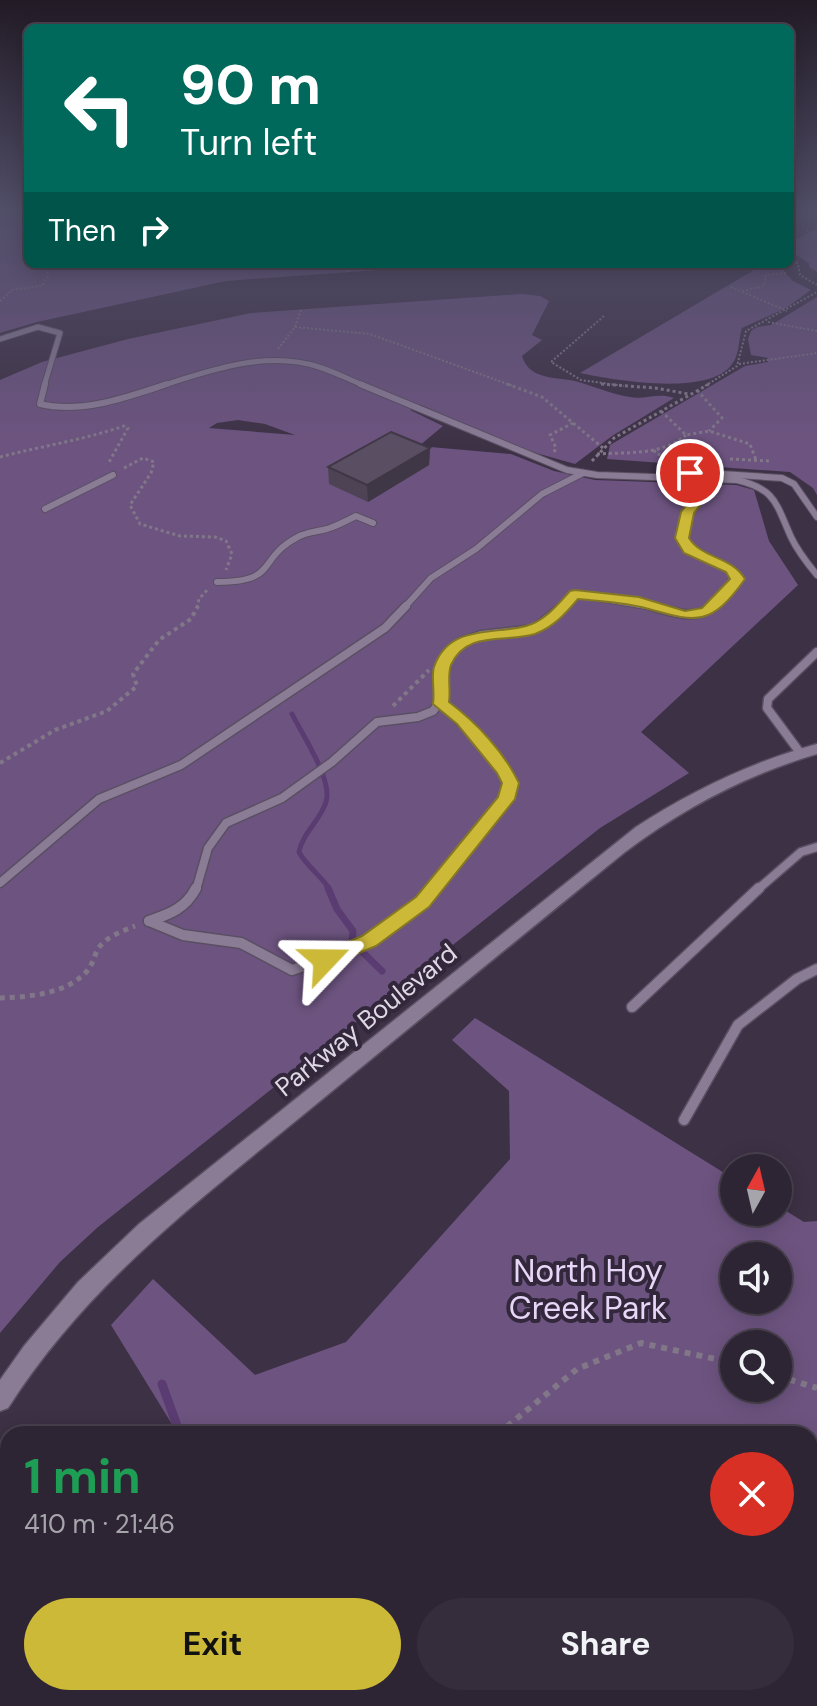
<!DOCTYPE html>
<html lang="en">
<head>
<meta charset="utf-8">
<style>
  :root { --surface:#2e2534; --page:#362d3c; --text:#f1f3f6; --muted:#a7a5ac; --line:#49424f; --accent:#cdb938 }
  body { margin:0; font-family:"DM Sans",sans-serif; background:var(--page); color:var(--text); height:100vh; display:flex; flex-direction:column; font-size:30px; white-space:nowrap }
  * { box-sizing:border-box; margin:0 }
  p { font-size:26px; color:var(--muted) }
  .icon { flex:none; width:44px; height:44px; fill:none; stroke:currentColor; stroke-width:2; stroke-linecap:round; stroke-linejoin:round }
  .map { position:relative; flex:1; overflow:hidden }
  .sheet { position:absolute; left:0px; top:1426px; width:818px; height:280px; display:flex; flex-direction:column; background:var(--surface); border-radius:24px 24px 0 0; box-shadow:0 4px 20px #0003,0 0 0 2px var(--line) }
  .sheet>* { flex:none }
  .top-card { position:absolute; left:24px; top:24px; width:770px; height:244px; border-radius:12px; box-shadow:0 4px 20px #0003,0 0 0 2px var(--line); background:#00695c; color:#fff; overflow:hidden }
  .needle { width:52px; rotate:8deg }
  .tools { position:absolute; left:720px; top:1154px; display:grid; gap:16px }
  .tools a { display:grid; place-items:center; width:72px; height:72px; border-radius:50%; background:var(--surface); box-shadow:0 4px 20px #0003,0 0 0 2px var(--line); font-size:40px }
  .pin { position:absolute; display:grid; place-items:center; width:68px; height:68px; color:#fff; margin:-34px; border:4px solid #fff; border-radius:50%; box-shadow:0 2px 8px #0007 }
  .me { position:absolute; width:88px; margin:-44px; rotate:67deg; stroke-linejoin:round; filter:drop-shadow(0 0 6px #0008) }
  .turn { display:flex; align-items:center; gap:28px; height:168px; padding:0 24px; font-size:36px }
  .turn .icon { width:104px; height:104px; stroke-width:2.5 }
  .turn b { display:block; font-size:56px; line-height:68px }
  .then { display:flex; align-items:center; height:76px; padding:0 24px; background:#0003; gap:16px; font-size:30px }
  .round { display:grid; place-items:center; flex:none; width:84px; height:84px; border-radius:42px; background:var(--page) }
  .head { display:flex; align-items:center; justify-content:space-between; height:136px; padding:0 24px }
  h1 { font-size:48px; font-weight:700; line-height:60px; color:#1e9e55 }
  .button { display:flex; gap:16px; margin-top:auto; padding:16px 24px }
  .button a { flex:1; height:92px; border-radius:48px; background:var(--accent); color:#111; font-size:32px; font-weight:700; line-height:92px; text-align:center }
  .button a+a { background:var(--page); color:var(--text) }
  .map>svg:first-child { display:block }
  .green { fill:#6d5480; fill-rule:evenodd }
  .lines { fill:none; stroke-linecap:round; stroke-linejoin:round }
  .stream-far2 { stroke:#5b3c72; stroke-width:5 }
  .stream-far1 { stroke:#5b3c72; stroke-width:7 }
  .stream { stroke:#5b3c72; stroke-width:9 }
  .service-far3-casing { stroke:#5a4f62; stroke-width:7 }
  .service-far2-casing { stroke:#5a4f62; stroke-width:8 }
  .service-far1-casing { stroke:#5a4f62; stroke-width:11 }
  .service-casing { stroke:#5a4f62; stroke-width:13 }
  .tertiary-casing { stroke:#5a4f62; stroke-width:3 }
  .path-far4 { stroke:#817788; stroke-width:2; stroke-dasharray:2 2; stroke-linecap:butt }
  .path-far3 { stroke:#817788; stroke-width:3; stroke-dasharray:3 3; stroke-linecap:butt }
  .path-far2 { stroke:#817788; stroke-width:4; stroke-dasharray:4 4; stroke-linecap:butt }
  .path-far1 { stroke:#817788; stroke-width:5; stroke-dasharray:5 5; stroke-linecap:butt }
  .path { stroke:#817788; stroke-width:6; stroke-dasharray:6 6; stroke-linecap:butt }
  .service-far3 { stroke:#8b7c96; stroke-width:5 }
  .service-far2 { stroke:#8b7c96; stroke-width:6 }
  .service-far1 { stroke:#8b7c96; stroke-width:8 }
  .service { stroke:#8b7c96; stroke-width:10 }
  .tertiary { fill:#8b7c96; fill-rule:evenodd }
  .wall { fill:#4d4355 }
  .shaded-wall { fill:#3f3745 }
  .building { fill:#5a4e63; stroke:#3f3745; stroke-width:2 }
  .route { fill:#cdb938; stroke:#857824; stroke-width:2 }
  .labels { text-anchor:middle; stroke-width:8; stroke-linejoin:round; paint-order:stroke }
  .street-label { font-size:26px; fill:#ded7e4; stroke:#32273b }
  .near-park-label { font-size:32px; fill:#e8d6f8; stroke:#32273b }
</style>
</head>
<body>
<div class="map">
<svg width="817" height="1706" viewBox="0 0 817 1706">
  <rect width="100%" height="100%" fill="#3d3145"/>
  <g class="green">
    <path d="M0,212h28v52h434l-236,17 -189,41 -37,11z"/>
    <path d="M817,228v44l-8,-5v-4l-19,-12v-8z"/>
    <path d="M764,264h23l-3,7 9,10 18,9 -25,18 -44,20c-4,12 -2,26 -10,36 -23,33 -118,16 -152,9z"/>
    <path d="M522,294l18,2 9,5 -17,34 10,5 -20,16c7,24 34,21 53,25 18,5 36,13 55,16 15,3 28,-5 44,1l-62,38 -37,28 -46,-13 -108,-46 -11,5 33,16 -24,20 92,8 43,17 41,9 141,5 18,5 15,51 29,44 -157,147 48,41 -89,55 -502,399 -38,35 -60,71v-953l42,-18 86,-23 123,-26zM238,420l27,4 30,11 -86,-7 8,-5z"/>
    <path d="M817,297v198l-4,-7 -23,-16 -183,-13 3,-14 135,-79 23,-4v-4l-17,-3 -3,-16 3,-8 6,-4 14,-2z"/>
    <path d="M475,1018l259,161v33h44v-6l26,16 13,-1v485h-817v-67l8,-2v61h802v-264h-632l-67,-109 42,-46 102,96 91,-33 164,-183 -1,-68 -57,-51zM734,1256h44v44h-44zM734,1344h44v44h-44z"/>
  </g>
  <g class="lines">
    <path class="stream-far2" d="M292,714c10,20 41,66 34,88 -6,19 -23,30 -27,50 8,15 22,23 31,38"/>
    <path class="stream-far1" d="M328,888l9,21 16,22 -1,11 30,29"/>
    <g class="stream">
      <path d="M162,1384l18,50"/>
      <path d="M299,1698l5,8"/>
    </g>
    <defs>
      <g id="service-far3">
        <path d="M0,339l38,-12 22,6 -16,53"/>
        <path d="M161,386c50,-16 105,-36 158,-19 16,5 31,13 46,19"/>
      </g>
      <g id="service-far2">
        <path d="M45,384l-5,20c42,10 87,-7 127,-20"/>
        <path d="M360,384l207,86 30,5 140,5c39,9 39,24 54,57 7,15 16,26 26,38"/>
        <path d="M45,509l68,-34"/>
        <path d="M217,582c62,0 39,-22 79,-44 9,-6 20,-6 31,-9 10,-3 19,-8 29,-13l17,7"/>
        <path d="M404,608l27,-30 45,-29 66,-55 41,-21"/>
        <path d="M561,608l14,-14 83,14"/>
        <path d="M710,608l27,-29c-14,-20 -40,-22 -55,-41l5,-26 7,-8 -2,-32 90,6 12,6 23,33"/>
      </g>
      <g id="service-far1">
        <path d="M651,606c19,5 45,16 61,0"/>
        <path d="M801,754l-34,-46 1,-9 49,-47"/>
        <path d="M0,883l99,-84 82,-34 204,-137 21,-22"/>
        <path d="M196,890l12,-42 18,-25 56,-25 50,-36 45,-40 41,-5 15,-6 9,-12 1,-28 4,-15 14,-14 20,-7 53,-6 29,-23"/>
        <path d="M435,890l72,-91 4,-16 -31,-43 -39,-36"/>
        <path d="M757,890l44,-38 16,-5"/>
      </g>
      <g id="service">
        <path d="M149,921c21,-7 37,-13 47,-33"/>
        <path d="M149,921l34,14 58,8 51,27c55,-18 105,-39 144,-82"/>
        <path d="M632,1007l127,-119"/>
        <path d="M684,1120l54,-95 59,-46 20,-10"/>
      </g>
      <path id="tertiary" d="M817,744v10c-71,21 -133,54 -192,98 -106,86 -211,172 -316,258 -112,92 -222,174 -301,298l-8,3v-31l24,-34 54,-64 61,-58 497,-397c57,-37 116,-65 181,-83z"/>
    </defs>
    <use href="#service-far3" class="service-far3-casing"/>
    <use href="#service-far2" class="service-far2-casing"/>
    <use href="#service-far1" class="service-far1-casing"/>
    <use href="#service" class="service-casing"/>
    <use href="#tertiary" class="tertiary-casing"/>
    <g class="path-far4">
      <path d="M807,231l10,2"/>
      <path d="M790,257l8,7 2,11 17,10"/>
      <path d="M343,264l5,8"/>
      <path d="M731,287l56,24"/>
      <path d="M742,291l22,-5 2,-11 20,-2"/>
      <path d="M0,301l12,-11 30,-4 6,-10 -1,-12"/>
      <path d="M604,316l-53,46 30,18 43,6"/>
      <path d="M768,322l49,9"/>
      <path d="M295,327l75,7 143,52"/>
      <path d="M278,349l17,-22 6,-17"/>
      <path d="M739,364l78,-11"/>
      <path d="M705,386l32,-20 9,-35 71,-39"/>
    </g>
    <g class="path-far3">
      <path d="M507,384l35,13 61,51"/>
      <path d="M601,384l54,4 34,6"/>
      <path d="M697,390l25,28 -13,13"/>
      <path d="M661,411l25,24 23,-4 41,13 6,16"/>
      <path d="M654,450l2,4 33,5"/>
      <path d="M554,452l2,-4 -6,-13 23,-12"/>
      <path d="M597,454c30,-2 64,2 89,-19"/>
      <path d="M0,457c42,-11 83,-17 124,-31l4,2 -20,36"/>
      <path d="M730,459l39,2"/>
      <path d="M592,461l22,-23 95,-54"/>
      <path d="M124,468l19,-10 11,4 -3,11 -21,32 10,19 40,12 35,1 11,4 6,13 -6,16"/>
      <path d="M197,608l2,-9 10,-11"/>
    </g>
    <g class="path-far2">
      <path d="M393,706l36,-36"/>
      <path d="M0,763l55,-33 52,-19 30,-25 -4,-12 26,-34 32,-21 7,-13"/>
    </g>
    <path class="path-far1" d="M0,998c29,-1 67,-4 87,-27 6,-7 7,-15 11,-22 7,-12 25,-18 37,-23"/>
    <g class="path">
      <path d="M778,1376l39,12"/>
      <path d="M498,1434l79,-65 64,-26 93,20"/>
      <path d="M355,1706l11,-8"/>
    </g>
    <use href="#service-far3" class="service-far3"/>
    <use href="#service-far2" class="service-far2"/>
    <use href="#service-far1" class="service-far1"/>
    <use href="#service" class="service"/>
    <use href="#tertiary" class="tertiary"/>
  </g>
  <path class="wall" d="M430,448l-1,17 -61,37 -39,-18 -1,-17z"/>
  <path class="shaded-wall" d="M430,448l-1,17 -61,37 -1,-17z"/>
  <path class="building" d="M391,432l39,16 -63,37 -39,-18z"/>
  <linearGradient id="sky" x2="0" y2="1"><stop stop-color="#221b26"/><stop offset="0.47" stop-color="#514e68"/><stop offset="1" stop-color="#514e68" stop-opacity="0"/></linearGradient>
  <rect width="817" height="450" fill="url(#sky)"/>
  <path class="route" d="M690,469l6,4 5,31 -7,9 -5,25c13,21 43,18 56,41 -36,51 -51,42 -104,28 -20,-5 -42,-6 -63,-8 -13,15 -24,28 -43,35 -29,9 -69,-4 -84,31 -4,10 0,26 -2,37 28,21 55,50 70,81l-4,16 -86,108 -53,39 -51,21 -7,-2 -3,-5 3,-6 44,-18 54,-39 82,-100 4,-14 -5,-10 -40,-49 -24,-20c2,-12 -2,-28 1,-37 15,-43 59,-32 92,-41 19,-5 31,-21 44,-35l5,-1 64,7 46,14 17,-3 28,-29 -4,-7 -42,-19 -9,-15 6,-26 6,-8 -3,-31z"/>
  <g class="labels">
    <g class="street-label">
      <text transform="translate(366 1020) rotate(-39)" y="9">Parkway Boulevard</text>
    </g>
    <g class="near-park-label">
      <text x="588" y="1282">North Hoy<tspan x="588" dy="37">Creek Park</tspan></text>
    </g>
  </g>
</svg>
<div class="tools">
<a><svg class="needle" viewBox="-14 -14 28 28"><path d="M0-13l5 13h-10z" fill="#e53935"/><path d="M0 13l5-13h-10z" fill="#a7a5ac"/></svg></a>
<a><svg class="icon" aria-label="sound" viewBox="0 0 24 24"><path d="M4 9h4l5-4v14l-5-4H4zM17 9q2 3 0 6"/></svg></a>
<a><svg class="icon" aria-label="search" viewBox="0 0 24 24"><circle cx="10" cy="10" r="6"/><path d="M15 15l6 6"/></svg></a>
</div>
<div class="pin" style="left:690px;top:473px;background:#d93025"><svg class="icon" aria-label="arrive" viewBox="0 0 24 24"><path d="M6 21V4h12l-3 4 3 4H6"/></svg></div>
<svg class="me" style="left:325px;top:960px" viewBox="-20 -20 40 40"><path d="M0-17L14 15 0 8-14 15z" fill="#cdb938" stroke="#fff" stroke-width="4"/></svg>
<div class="top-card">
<div class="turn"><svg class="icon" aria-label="left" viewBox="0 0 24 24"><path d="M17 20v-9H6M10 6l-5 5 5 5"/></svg><div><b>90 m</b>Turn left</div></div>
<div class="then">Then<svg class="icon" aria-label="right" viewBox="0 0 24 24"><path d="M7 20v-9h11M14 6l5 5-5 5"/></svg></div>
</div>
<section class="sheet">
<div class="head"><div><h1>1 min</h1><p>410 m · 21:46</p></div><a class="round" style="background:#d93025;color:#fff"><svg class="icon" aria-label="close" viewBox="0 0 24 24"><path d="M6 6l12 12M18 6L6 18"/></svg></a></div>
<div class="button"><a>Exit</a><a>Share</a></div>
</section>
</div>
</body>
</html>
